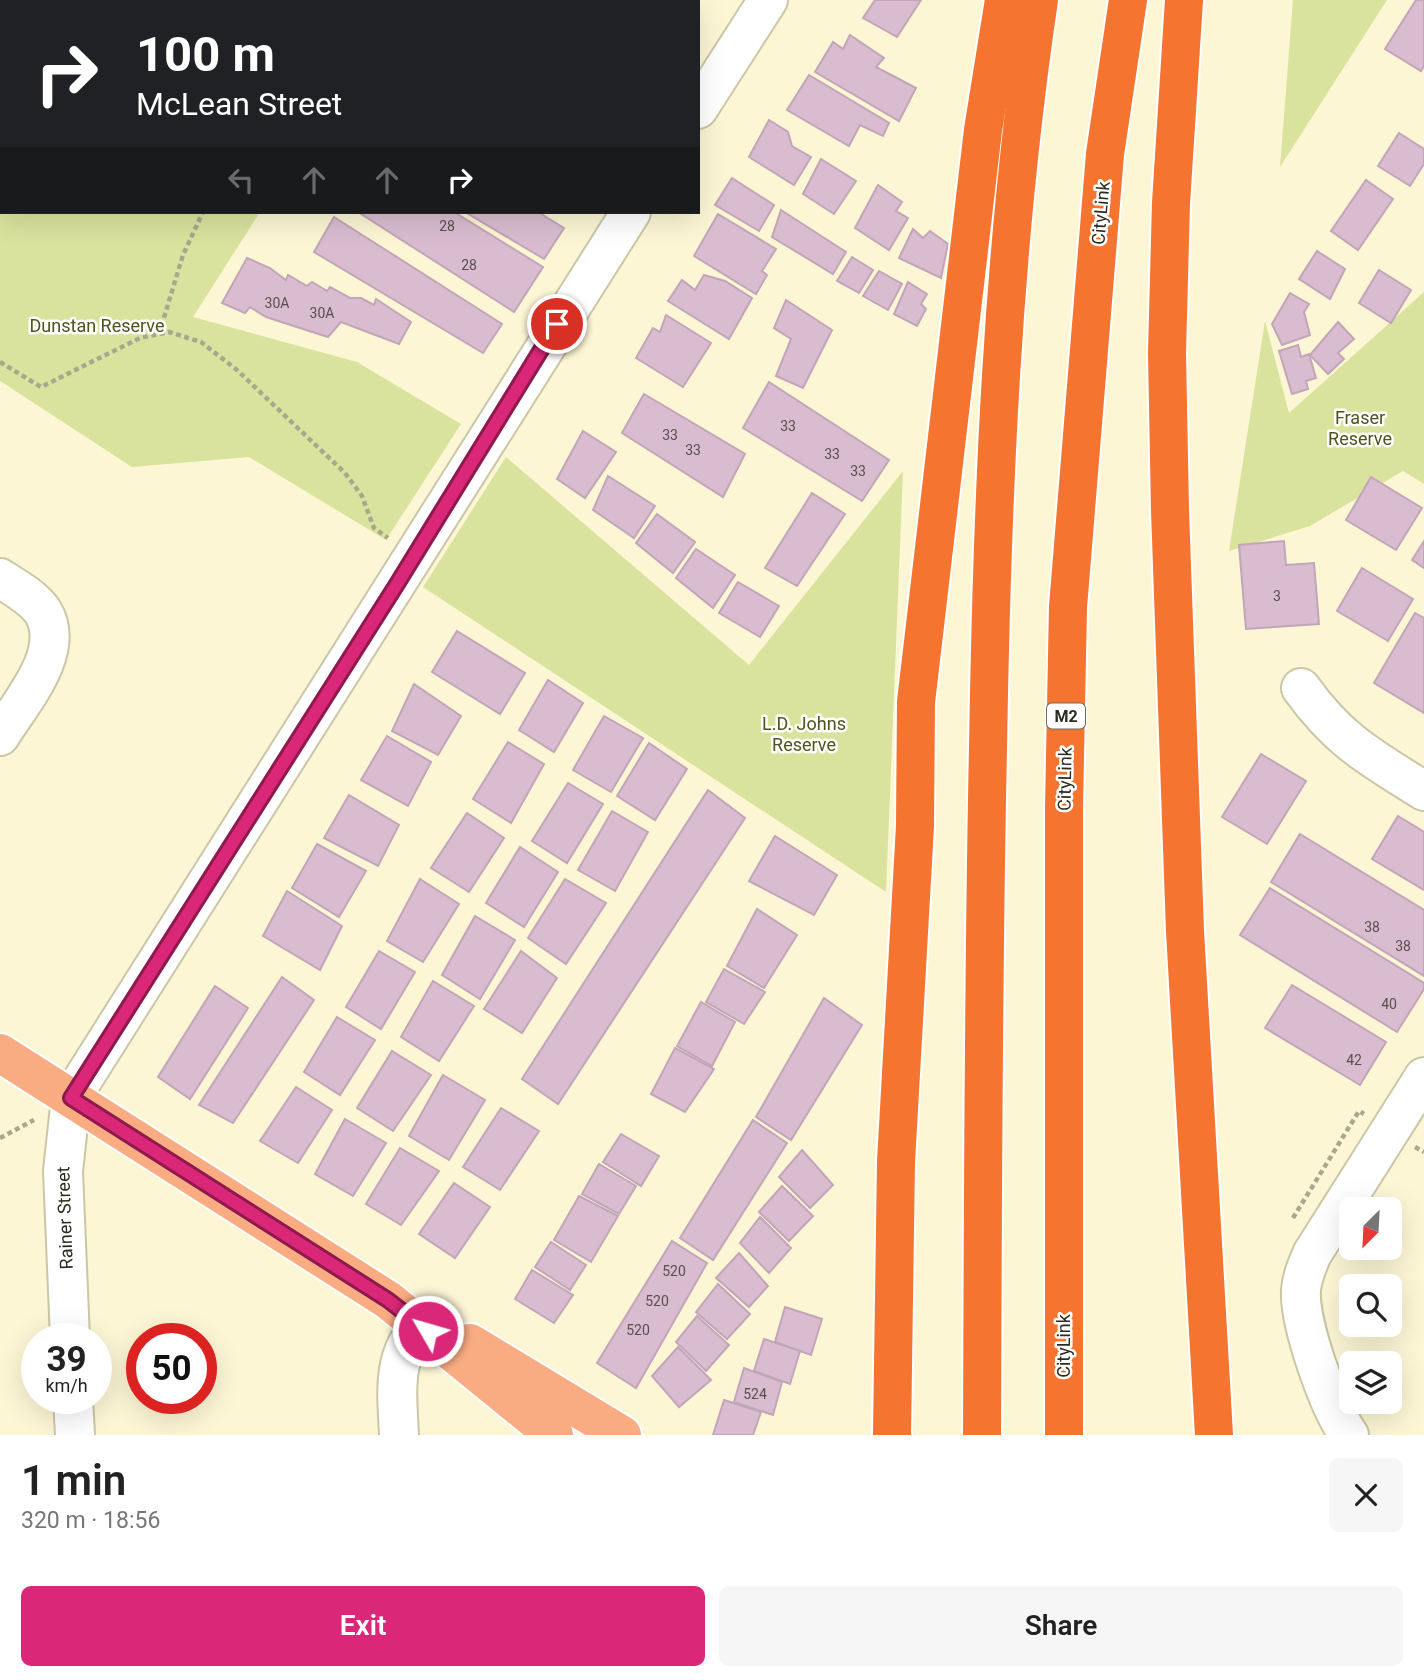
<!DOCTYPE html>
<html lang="en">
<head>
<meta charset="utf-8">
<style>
  :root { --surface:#fff; --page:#f6f6f6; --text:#222; --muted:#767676; --accent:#db2777 }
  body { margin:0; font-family:Roboto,sans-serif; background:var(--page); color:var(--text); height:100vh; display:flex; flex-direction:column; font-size:26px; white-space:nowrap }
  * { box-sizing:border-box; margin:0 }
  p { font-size:23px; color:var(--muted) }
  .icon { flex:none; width:38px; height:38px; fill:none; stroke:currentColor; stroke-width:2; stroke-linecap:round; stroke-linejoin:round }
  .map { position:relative; height:1435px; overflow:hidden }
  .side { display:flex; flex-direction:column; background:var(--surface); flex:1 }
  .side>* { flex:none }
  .hud { position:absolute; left:0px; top:0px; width:700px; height:214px; box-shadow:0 7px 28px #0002; background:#202124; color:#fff; overflow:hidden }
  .needle { width:46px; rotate:204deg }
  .fabs { position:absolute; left:1339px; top:1197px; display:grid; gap:14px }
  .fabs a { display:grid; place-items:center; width:63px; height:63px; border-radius:10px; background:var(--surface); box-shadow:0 7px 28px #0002; font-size:35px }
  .speed { position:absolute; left:21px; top:1323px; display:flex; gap:14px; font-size:35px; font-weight:700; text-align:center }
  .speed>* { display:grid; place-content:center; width:91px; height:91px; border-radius:50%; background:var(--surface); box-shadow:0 7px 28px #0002; line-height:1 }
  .speed small { font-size:18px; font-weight:400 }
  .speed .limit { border:10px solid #d22; background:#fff; color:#111 }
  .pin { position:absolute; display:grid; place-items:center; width:60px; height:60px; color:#fff; margin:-30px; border:4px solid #fff; border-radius:50%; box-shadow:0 2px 7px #0007 }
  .me { position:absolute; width:77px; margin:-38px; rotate:308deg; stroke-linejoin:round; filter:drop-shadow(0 0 5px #0008) }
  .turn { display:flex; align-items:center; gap:24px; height:147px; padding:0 21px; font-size:32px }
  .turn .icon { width:91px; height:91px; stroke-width:2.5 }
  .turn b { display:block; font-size:49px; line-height:60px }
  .lanes { display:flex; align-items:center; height:66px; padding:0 21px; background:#0003; justify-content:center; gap:35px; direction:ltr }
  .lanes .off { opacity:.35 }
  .round { display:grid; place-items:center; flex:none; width:74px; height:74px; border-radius:10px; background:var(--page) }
  .overview { display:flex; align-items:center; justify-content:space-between; height:119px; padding:0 21px }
  h1 { font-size:42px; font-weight:600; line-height:52px }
  .action { display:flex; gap:14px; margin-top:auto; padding:14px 21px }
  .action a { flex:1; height:80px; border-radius:10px; background:var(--accent); color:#fff; font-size:28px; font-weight:600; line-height:80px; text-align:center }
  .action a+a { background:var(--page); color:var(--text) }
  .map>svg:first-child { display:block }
  .green { fill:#d9e39d }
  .building { fill:#dabcd0; stroke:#c2a5b8; stroke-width:2 }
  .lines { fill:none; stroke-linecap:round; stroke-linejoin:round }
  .minor-casing { stroke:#cbc6a6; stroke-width:42 }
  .major-casing { stroke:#fff; stroke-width:42 }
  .highway-casing { stroke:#fff; stroke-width:42 }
  .path { stroke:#aba78e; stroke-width:4.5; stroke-dasharray:5 3.5; stroke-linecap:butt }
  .minor { stroke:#fff; stroke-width:38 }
  .major { stroke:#f9ac82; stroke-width:38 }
  .highway { stroke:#f5742f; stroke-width:38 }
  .route-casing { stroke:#8e194d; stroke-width:18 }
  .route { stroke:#db2777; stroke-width:12 }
  .labels { text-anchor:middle; stroke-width:5; stroke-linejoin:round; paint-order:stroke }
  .number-label { font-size:14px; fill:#584f4b }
  .shield { fill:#fff; stroke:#6c6b62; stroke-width:2 }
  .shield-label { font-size:16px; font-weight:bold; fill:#2d2b1f }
  .street-label { font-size:18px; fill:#2d2b1f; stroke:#fff }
  .park-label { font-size:18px; fill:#4f541d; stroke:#fff }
</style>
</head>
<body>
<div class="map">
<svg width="1424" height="1435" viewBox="0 0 1424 1435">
  <rect width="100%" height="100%" fill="#fcf6d5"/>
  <g class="green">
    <path d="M0,0h393l-391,2v210h258l-67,105 164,45 104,62 -75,116 -137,-83 -117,10 -132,-86z"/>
    <path d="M1293,0h94l-107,167z"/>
    <path d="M1424,292v192l-21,-13 -93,55 -81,25 36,-230 24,92z"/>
    <path d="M506,457l243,208 154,-194 -17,421 -463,-305z"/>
  </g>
  <g class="building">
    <path d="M410,0h47l-48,2z"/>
    <path d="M652,0h44l-45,2z"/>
    <path d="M875,0h46l-24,37 -34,-19z"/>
    <path d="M1416,0h8v66l-3,5 -36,-22z"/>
    <path d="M850,35l34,23 -8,9 40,21 -17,33 -84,-49 18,-30 10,7z"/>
    <path d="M809,75l80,48 -6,13 -23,-11 -11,21 -62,-36z"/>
    <path d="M769,120l19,12 4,14 19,11 -17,28 -45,-28z"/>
    <path d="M1399,133l25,16v15l-14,22 -32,-20z"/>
    <path d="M821,159l35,22 -22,33 -31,-20z"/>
    <path d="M732,178l42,27 -15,26 -44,-26z"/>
    <path d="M1366,180l27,19 -35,51 -27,-19z"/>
    <path d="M878,185l24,17 -6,9 12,7 -19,32 -34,-22z"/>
    <path d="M781,210l65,42 -13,22 -61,-37z"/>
    <path d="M358,212h96l89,55 -29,45z"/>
    <path d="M465,212h73l26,16 -20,31z"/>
    <path d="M718,214l58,35 -14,22 5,4 -11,19 -62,-38z"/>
    <path d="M334,217l168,107 -19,29 -169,-101z"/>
    <path d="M913,229l10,9 7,-7 18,13 -7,34 -42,-20z"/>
    <path d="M1317,251l28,18 -15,30 -31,-20z"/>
    <path d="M852,257l21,13 -14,23 -22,-12z"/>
    <path d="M247,258l23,10 16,12 2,-5 19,11 5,-4 15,9 3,-4 20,11h11l13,7 2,-6 35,23 -12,22 -58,-22 -13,15 -62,-20 -16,-10 -5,6 -23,-10z"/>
    <path d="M1379,270l32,20 -20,33 -32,-20z"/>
    <path d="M879,271l23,13 -14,26 -25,-14z"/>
    <path d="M704,275l21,6 27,17 -23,41 -61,-38 14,-21 13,10z"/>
    <path d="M908,282l19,12 -6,10 5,5 -9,17 -23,-12z"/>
    <path d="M1290,293l19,11 -5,8 6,23 -28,10 -10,-21z"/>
    <path d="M786,300l46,30 -29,58 -27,-12 15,-37 -17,-11z"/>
    <path d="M666,315l45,28 -28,44 -47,-29 17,-30 7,4z"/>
    <path d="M1338,322l16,17 -16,14 6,6 -16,15 -18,-19z"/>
    <path d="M1298,345l3,12 8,-3 7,24 -10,3 2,8 -16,5 -13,-43z"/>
    <path d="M769,382l120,78 -27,41 -119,-73z"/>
    <path d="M644,394l101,60 -22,43 -101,-64z"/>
    <path d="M583,431l33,21 -31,46 -28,-19z"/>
    <path d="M608,476l47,30 -21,32 -41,-28z"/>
    <path d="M1371,477l51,31 -26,42 -50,-30z"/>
    <path d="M812,493l33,21 -48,72 -32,-18z"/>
    <path d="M657,514l38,28 -22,31 -37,-30z"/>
    <path d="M1284,541l2,24 28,-2 5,61 -73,5 -7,-84z"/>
    <path d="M1424,541v27l-12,-8z"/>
    <path d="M696,549l39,26 -22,33 -37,-30z"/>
    <path d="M1362,568l51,31 -25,42 -51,-30z"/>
    <path d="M738,582l41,24 -19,31 -41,-24z"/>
    <path d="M1415,613l9,5v95l-50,-30z"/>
    <path d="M457,631l68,42 -25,41 -68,-42z"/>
    <path d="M548,680l35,23 -29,49 -35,-22z"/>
    <path d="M414,684l47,32 -23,39 -46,-24z"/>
    <path d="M604,716l39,22 -32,54 -38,-22z"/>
    <path d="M387,736l44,26 -23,44 -47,-26z"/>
    <path d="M508,742l36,22 -33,59 -38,-24z"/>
    <path d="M649,743l38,26 -32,51 -38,-24z"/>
    <path d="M1261,754l45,27 -39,63 -45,-27z"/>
    <path d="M568,783l35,21 -36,59 -35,-22z"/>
    <path d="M708,790l37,28 -187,286 -36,-25z"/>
    <path d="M349,795l50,30 -21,41 -54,-28z"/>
    <path d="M612,811l36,21 -33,59 -37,-21z"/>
    <path d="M467,813l37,25 -35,54 -38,-24z"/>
    <path d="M1398,816l26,16v58l-52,-31z"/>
    <path d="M1300,834l124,76v66l-153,-94z"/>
    <path d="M775,836l62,39 -23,40 -65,-34z"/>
    <path d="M317,844l49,27 -27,46 -47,-29z"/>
    <path d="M520,847l38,25 -34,55 -38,-24z"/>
    <path d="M420,879l39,25 -36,58 -36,-21z"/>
    <path d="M565,879l41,24 -40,61 -38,-26z"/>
    <path d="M1270,888l154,95v6l-27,43 -157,-97z"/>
    <path d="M287,891l55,35 -22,44 -57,-34z"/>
    <path d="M757,909l40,26 -33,53 -37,-22z"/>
    <path d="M475,916l40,24 -35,59 -38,-24z"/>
    <path d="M379,951l36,21 -34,57 -35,-22z"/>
    <path d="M521,951l36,27 -35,55 -38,-24z"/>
    <path d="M724,969l41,23 -21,32 -38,-22z"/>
    <path d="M282,977l32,23 -81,123 -34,-18z"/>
    <path d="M433,981l41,25 -35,55 -38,-24z"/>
    <path d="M1292,985l94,57 -26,43 -95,-57z"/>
    <path d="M215,986l33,22 -58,91 -32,-22z"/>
    <path d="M824,998l38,27 -71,115 -35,-23z"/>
    <path d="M701,1002l34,20 -23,44 -35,-20z"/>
    <path d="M337,1017l38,23 -35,55 -36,-23z"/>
    <path d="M675,1048l39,21 -29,43 -34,-18z"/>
    <path d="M392,1051l39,24 -38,56 -36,-23z"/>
    <path d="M443,1075l42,25 -36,60 -40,-24z"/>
    <path d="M296,1087l36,23 -34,53 -38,-22z"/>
    <path d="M501,1108l38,23 -39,59 -37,-23z"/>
    <path d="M345,1119l41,24 -33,53 -38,-22z"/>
    <path d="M753,1120l34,23 -74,117 -33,-22z"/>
    <path d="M621,1134l38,22 -18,30 -38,-24z"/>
    <path d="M400,1148l39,23 -38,54 -35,-21z"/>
    <path d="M802,1150l31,35 -23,23 -31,-31z"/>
    <path d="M599,1164l37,22 -17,28 -37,-20z"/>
    <path d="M454,1183l36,24 -35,51 -36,-24z"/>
    <path d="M782,1186l31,30 -24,25 -30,-29z"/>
    <path d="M579,1196l39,20 -27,46 -37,-22z"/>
    <path d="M760,1217l31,31 -22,25 -29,-30z"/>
    <path d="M672,1241l35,22 -71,125 -39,-25z"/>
    <path d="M551,1242l35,23 -16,25 -35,-23z"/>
    <path d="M739,1253l29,33 -19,21 -33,-29z"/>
    <path d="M532,1270l41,25 -19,28 -39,-24z"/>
    <path d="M718,1284l32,30 -23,25 -31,-27z"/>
    <path d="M785,1307l37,12 -11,36 -36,-13z"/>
    <path d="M697,1316l32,29 -23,26 -30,-29z"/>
    <path d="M764,1339l36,12 -10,33 -36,-13z"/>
    <path d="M678,1347l33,33 -32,27 -27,-31z"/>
    <path d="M744,1368l38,14 -9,33 -39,-13z"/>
    <path d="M724,1400l37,12 -8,23h-40z"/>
  </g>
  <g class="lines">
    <defs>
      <g id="minor">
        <path d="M698,109l70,-109"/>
        <path d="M0,578c14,9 34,20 43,34 24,40 -23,91 -43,124"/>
        <path d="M1301,688c38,53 69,69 123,103"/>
        <path d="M70,1339l-7,-168 8,-73 560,-886"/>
        <path d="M73,1398l2,37"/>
        <path d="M399,1435c-2,-44 -9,-87 31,-116"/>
        <path d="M1349,1435c-20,-26 -50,-112 -48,-145 1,-13 6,-24 11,-36l112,-177"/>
      </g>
      <g id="major">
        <path d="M0,1053l388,247 166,135"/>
        <path d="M470,1343l152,92"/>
      </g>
      <g id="highway">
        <path d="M1184,0l-13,203 -4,150 3,157 15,421 29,504"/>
        <path d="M892,1435l4,-273 19,-336 1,-124 67,-572 21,-130"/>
        <path d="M982,1435c1,-229 1,-457 6,-686 4,-250 14,-501 51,-749"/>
        <path d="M1064,1435v-627l4,-201 37,-453 23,-154"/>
      </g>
    </defs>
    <use href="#minor" class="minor-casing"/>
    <use href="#major" class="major-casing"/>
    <use href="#highway" class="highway-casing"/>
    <g class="path">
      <path d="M344,2l1,-2"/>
      <path d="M159,334l24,-79 20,-43"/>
      <path d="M0,362l41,25 99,-49 29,-6 32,10 36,28 108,103 17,23 12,32 14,10"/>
      <path d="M0,1138l34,-18"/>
      <path d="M1415,1147l9,5"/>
      <path d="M1293,1218l66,-107 5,3"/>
    </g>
    <use href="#minor" class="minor"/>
    <use href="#major" class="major"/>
    <use href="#highway" class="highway"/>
  </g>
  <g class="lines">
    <defs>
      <path id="route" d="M428,1331l-40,-31 -317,-202 326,-514 160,-260"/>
    </defs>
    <use href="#route" class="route-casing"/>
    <use href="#route" class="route"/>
  </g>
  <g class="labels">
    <g class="number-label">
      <text x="447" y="231">28</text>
      <text x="469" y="270">28</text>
      <text x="277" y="308">30A</text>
      <text x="322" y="318">30A</text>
      <text x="788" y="431">33</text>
      <text x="670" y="440">33</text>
      <text x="693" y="455">33</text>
      <text x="832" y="459">33</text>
      <text x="858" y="476">33</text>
      <text x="1277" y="601">3</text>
      <text x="1372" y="932">38</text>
      <text x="1403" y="951">38</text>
      <text x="1389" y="1009">40</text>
      <text x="1354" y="1065">42</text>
      <text x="674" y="1276">520</text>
      <text x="657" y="1306">520</text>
      <text x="638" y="1335">520</text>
      <text x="755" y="1399">524</text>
    </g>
    <rect class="shield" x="1047" y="703.5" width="38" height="25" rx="5"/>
    <g class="shield-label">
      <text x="1066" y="722">M2</text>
    </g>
    <g class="street-label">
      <text transform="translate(1101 213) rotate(-85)" y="6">CityLink</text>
      <text transform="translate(1065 779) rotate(-89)" y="6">CityLink</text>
      <text transform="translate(65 1218) rotate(-92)" y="6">Rainer Street</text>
      <text transform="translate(1064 1346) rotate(-90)" y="6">CityLink</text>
    </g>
    <g class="park-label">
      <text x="97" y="332">Dunstan Reserve</text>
      <text x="1360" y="424">Fraser<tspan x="1360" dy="21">Reserve</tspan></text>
      <text x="804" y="730">L.D. Johns<tspan x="804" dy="21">Reserve</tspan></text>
    </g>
  </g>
</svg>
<div class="fabs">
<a><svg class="needle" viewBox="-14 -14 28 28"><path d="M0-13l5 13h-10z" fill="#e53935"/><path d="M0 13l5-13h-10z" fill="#767676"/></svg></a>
<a><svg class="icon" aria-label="search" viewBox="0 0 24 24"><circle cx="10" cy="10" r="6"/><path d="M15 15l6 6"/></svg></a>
<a><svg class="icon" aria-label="layers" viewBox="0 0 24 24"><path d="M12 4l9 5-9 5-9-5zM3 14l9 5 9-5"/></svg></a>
</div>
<div class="speed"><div>39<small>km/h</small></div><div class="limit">50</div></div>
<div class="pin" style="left:557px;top:324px;background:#d93025"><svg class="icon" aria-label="arrive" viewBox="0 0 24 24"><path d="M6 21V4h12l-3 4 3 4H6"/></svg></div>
<svg class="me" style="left:428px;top:1331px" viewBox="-20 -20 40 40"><circle r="17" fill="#db2777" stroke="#fff" stroke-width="3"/><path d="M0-11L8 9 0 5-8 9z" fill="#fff"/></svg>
<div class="hud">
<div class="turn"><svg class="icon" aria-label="right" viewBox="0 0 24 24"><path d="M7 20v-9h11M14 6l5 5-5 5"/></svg><div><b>100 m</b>McLean Street</div></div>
<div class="lanes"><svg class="icon off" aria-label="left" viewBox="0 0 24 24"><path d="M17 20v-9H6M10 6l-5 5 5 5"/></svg><svg class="icon off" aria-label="ahead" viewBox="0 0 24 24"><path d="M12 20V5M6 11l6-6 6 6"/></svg><svg class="icon off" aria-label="ahead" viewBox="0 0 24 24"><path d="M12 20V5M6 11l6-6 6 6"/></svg><svg class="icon" aria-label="right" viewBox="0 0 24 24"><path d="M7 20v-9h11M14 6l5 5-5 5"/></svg></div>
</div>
</div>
<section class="side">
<div class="overview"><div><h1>1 min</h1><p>320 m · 18:56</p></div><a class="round"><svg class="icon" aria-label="close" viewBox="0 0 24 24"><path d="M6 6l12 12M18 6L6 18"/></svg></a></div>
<div class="action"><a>Exit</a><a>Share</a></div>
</section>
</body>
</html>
